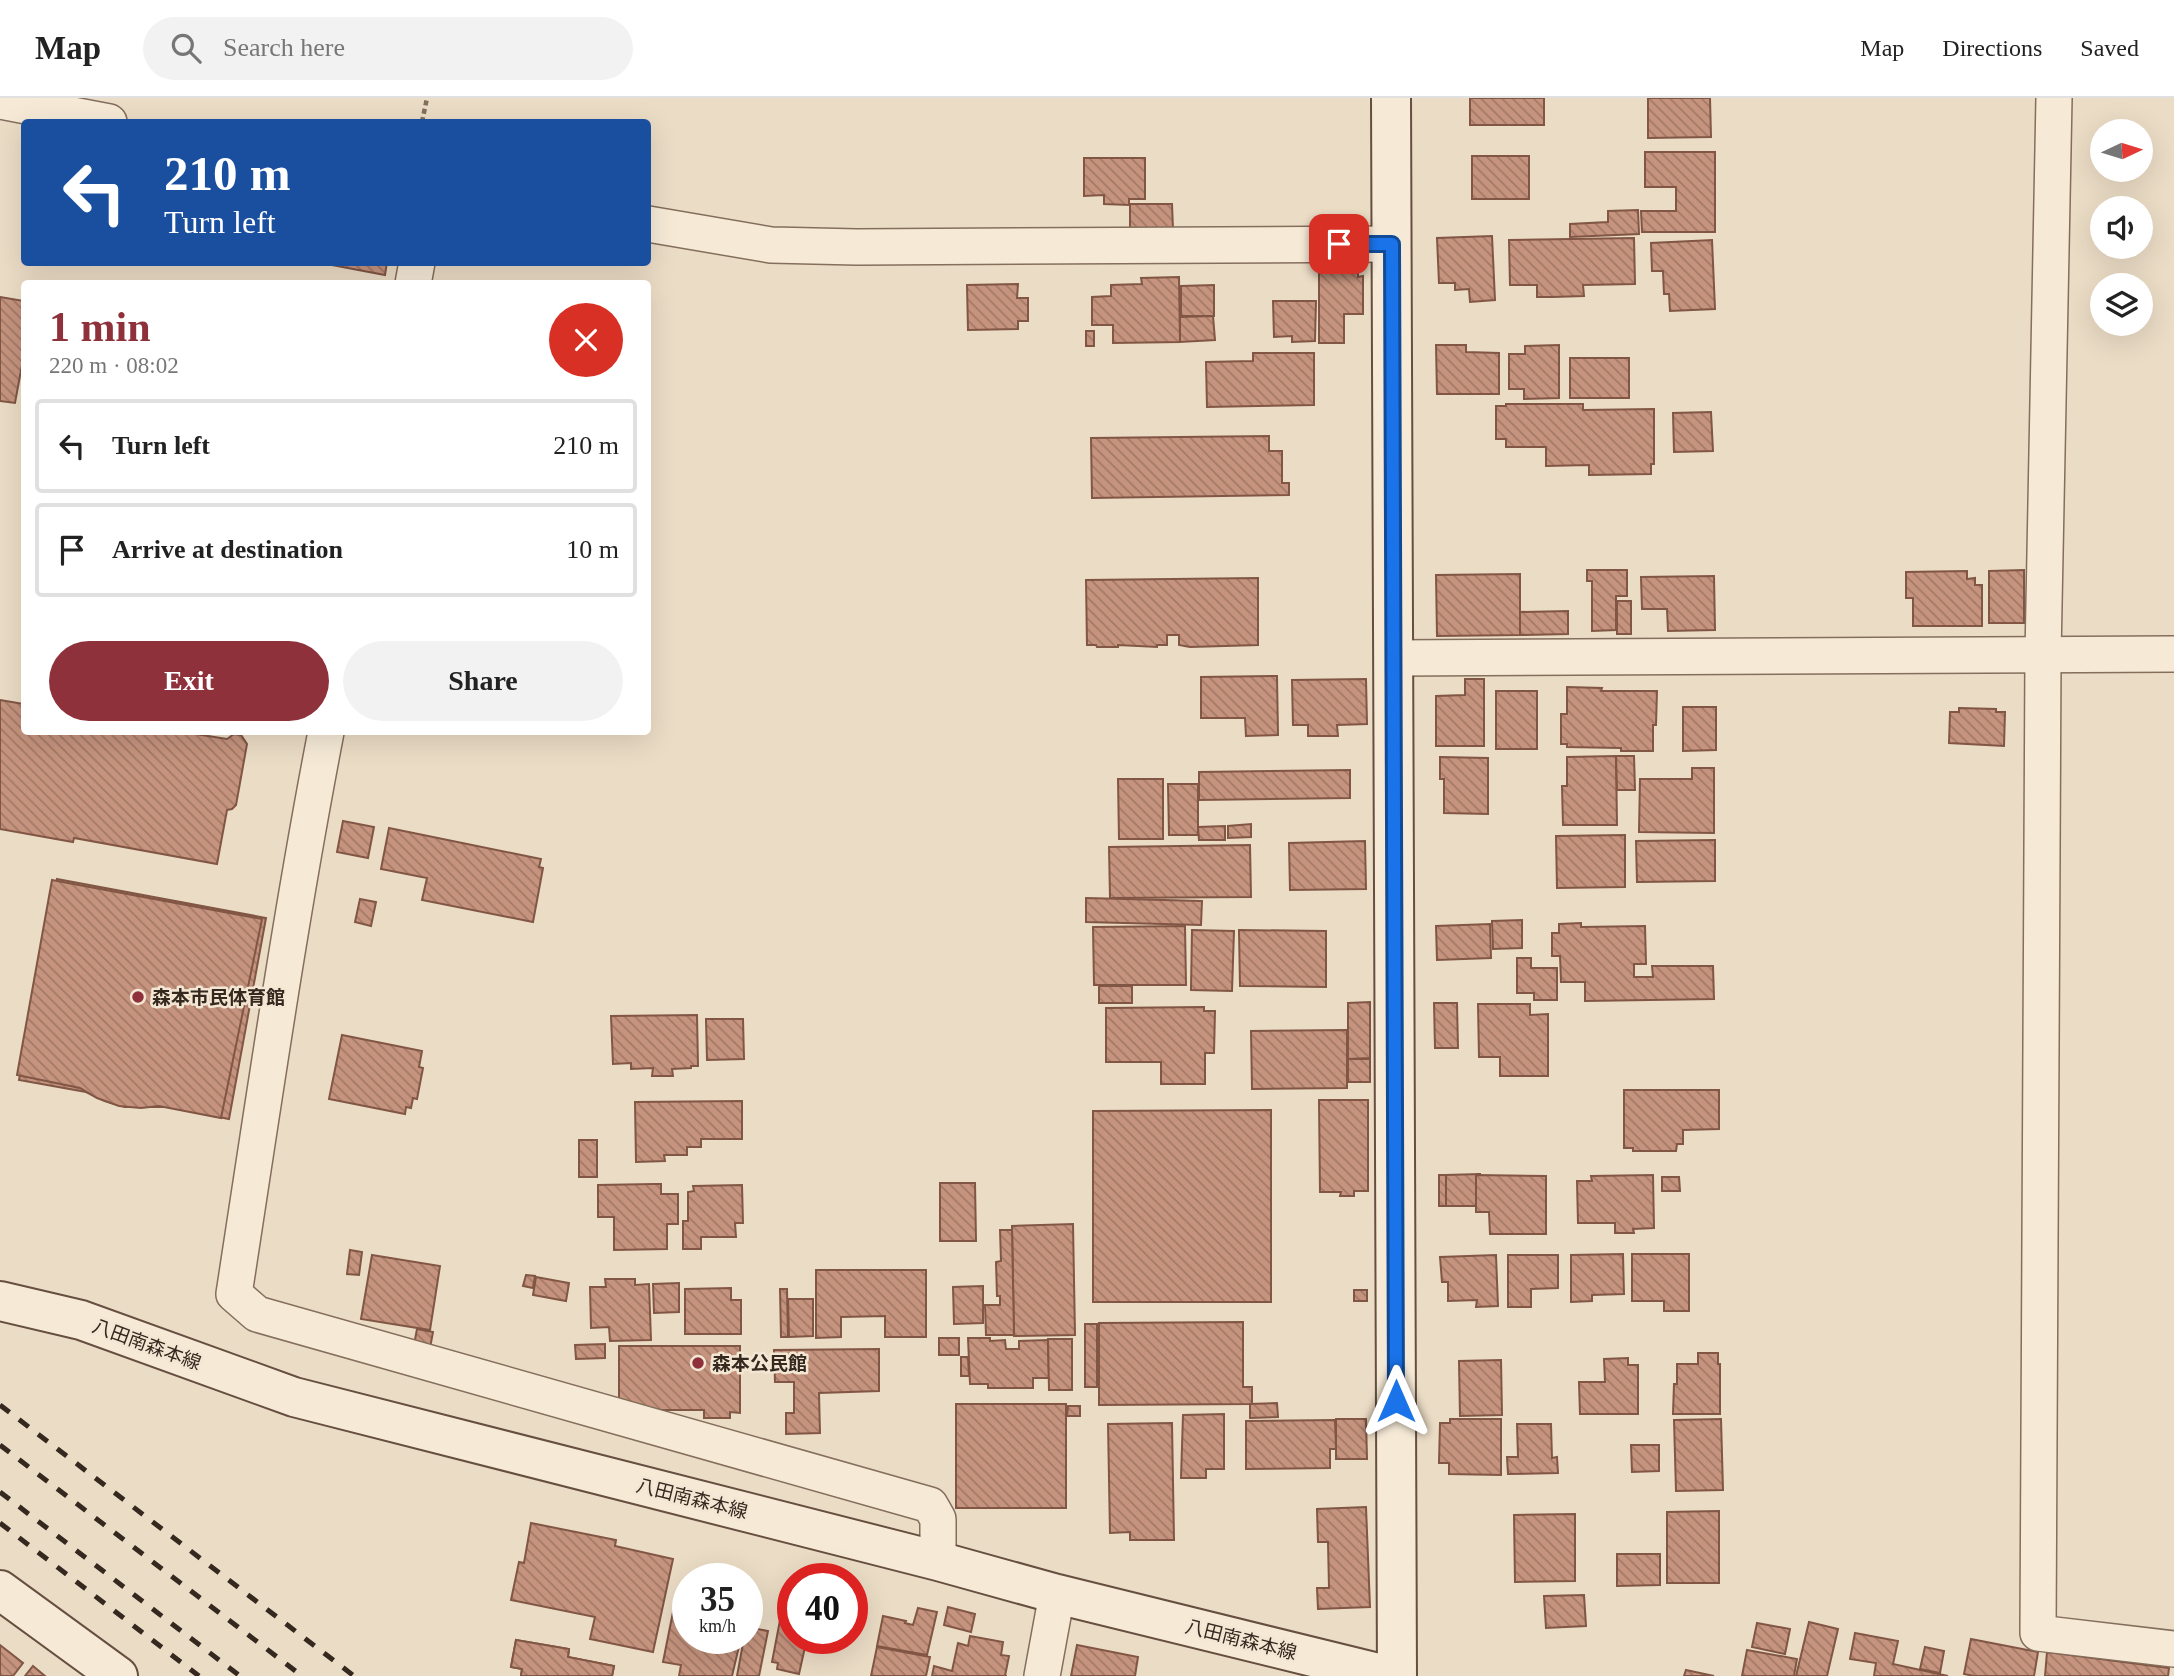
<!DOCTYPE html>
<html lang="en">
<head>
<meta charset="utf-8">
<style>
  :root { --surface:#fff; --page:#f2f2f2; --text:#222; --muted:#767676; --line:#e0e0e0; --accent:#8e313b }
  body { margin:0; font-family:"Times New Roman","Noto Sans JP",serif; background:var(--page); color:var(--text); height:100vh; display:flex; flex-direction:column; font-size:26px; white-space:nowrap }
  * { box-sizing:border-box; margin:0 }
  p { font-size:23px; color:var(--muted) }
  .icon { flex:none; width:38px; height:38px; fill:none; stroke:currentColor; stroke-width:2; stroke-linecap:round; stroke-linejoin:round }
  .map { position:relative; flex:1; overflow:hidden }
  .side { position:absolute; left:21px; top:182px; width:630px; height:455px; display:flex; flex-direction:column; background:var(--surface); border-radius:7px; box-shadow:0 7px 28px #0002 }
  .side>* { flex:none }
  .top-card { position:absolute; left:21px; top:21px; width:630px; height:147px; border-radius:7px; box-shadow:0 7px 28px #0002; background:#1a4fa0; color:#fff; overflow:hidden }
  .needle { width:46px; rotate:86deg }
  .tools { position:absolute; left:2090px; top:21px; display:grid; gap:14px }
  .tools a { display:grid; place-items:center; width:63px; height:63px; border-radius:50%; background:var(--surface); box-shadow:0 7px 28px #0002; font-size:35px }
  .speed { position:absolute; left:672px; top:1465px; display:flex; gap:14px; font-size:35px; font-weight:700; text-align:center }
  .speed>* { display:grid; place-content:center; width:91px; height:91px; border-radius:50%; background:var(--surface); box-shadow:0 7px 28px #0002; line-height:1 }
  .speed small { font-size:18px; font-weight:400 }
  .speed .limit { border:10px solid #d22; background:#fff; color:#111 }
  .pin { position:absolute; display:grid; place-items:center; width:60px; height:60px; color:#fff; margin:-30px; border-radius:14px; box-shadow:0 4px 10px #0006 }
  .me { position:absolute; width:77px; margin:-38px; rotate:0deg; stroke-linejoin:round; filter:drop-shadow(0 0 5px #0008) }
  .turn { display:flex; align-items:center; gap:24px; height:147px; padding:0 28px; font-size:32px }
  .turn .icon { width:91px; height:91px; stroke-width:2.5 }
  .turn b { display:block; font-size:49px; line-height:60px }
  .round { display:grid; place-items:center; flex:none; width:74px; height:74px; border-radius:37px; background:var(--page) }
  .overview { display:flex; align-items:center; justify-content:space-between; height:119px; padding:0 28px }
  h1 { font-size:42px; font-weight:600; line-height:52px; color:var(--accent) }
  .primary-button { display:flex; gap:14px; margin-top:auto; padding:14px 28px }
  .primary-button a { flex:1; height:80px; border-radius:42px; background:var(--accent); color:#fff; font-size:28px; font-weight:600; line-height:80px; text-align:center }
  .primary-button a+a { background:var(--page); color:var(--text) }
  ul { padding:0; list-style:none }
  li { display:flex; align-items:center; gap:21px; height:94px; margin:0 14px 10px; padding:0 14px; border:4px solid var(--line); border-radius:7px }
  li div { flex:1 }
  li b { display:block; font-size:26px }
  li em { font-style:normal }
  header { display:flex; align-items:center; gap:42px; box-sizing:border-box; height:98px; padding:0 35px; background:var(--surface); border-bottom:2px solid var(--line) }
  header strong { font-size:33px }
  nav { display:flex; gap:38px; margin-inline-start:auto; font-size:24px }
  .search { width:490px; height:63px; background:var(--page); display:flex; align-items:center; gap:18px; box-sizing:border-box; padding:0 24px; border-radius:38px; color:var(--muted); font-size:26px }
  .map>svg:first-child { display:block }
  .building { fill:url(#building-back-hatch); stroke:#815644; stroke-width:2 }
  .lines { fill:none; stroke-linecap:round; stroke-linejoin:round }
  .street-casing { stroke:#846e5c; stroke-width:38 }
  .secondary-casing { stroke:#664f40; stroke-width:42 }
  .path { stroke:#846e5c; stroke-width:4.5; stroke-dasharray:5 3.5; stroke-linecap:butt }
  .street { stroke:#f6ead7; stroke-width:35 }
  .secondary { stroke:#f6ead7; stroke-width:38 }
  .rail { stroke:#35281f; stroke-width:5; stroke-dasharray:12 12; stroke-linecap:butt }
  .route-casing { stroke:#114b97; stroke-width:18 }
  .route { stroke:#1a73e8; stroke-width:12 }
  .poi-dot { fill:#8e313b; stroke:#f3e7d4; stroke-width:2.5 }
  .labels { text-anchor:middle; stroke-width:5; stroke-linejoin:round; paint-order:stroke }
  .poi-label { font-size:19px; font-weight:bold; fill:#35281f; stroke:#f3e7d4; text-anchor:start }
  .street-label { font-size:19px; fill:#35281f; stroke:#f3e7d4 }
</style>
</head>
<body>
<header>
<strong>Map</strong>
<div class="search"><svg class="icon" aria-label="search" viewBox="0 0 24 24"><circle cx="10" cy="10" r="6"/><path d="M15 15l6 6"/></svg>Search here</div>
<nav><a>Map</a><a>Directions</a><a>Saved</a></nav>
</header>
<div class="map">
<svg width="2174" height="1578" viewBox="0 0 2174 1578">
  <defs>
    <pattern id="building-back-hatch" width="6" height="6" patternUnits="userSpaceOnUse" patternTransform="scale(1.75)"><rect width="6" height="6" fill="#c6947e"/><path d="M-1 5l2 2M0 0l6 6M5-1l2 2" fill="none" stroke="#a27967"/></pattern>
  </defs>
  <rect width="100%" height="100%" fill="#ebdcc5"/>
  <g class="building">
    <rect x="1470" y="0" width="74" height="27"/>
    <path d="M1648,0h62l1,39 -63,1z"/>
    <path d="M1645,54h70v80h-73l-1,-21h35v-24h-31z"/>
    <rect x="1472" y="58" width="57" height="43"/>
    <path d="M1084,60h61v41h-16v6l-25,-1v-9l-20,1z"/>
    <path d="M1130,106h42l1,25h-43z"/>
    <path d="M1638,112l1,24 -69,3v-13l38,-2v-11z"/>
    <path d="M1492,138l3,64 -25,2 -1,-13 -14,1v-7h-16l-2,-45z"/>
    <path d="M1634,140l1,46 -52,1 1,11 -32,1h-15v-12h-27l-1,-45z"/>
    <path d="M1712,142l3,69 -45,2 -1,-17h-5l-1,-23h-11l-1,-28z"/>
    <path d="M316,164h71l-2,13z"/>
    <path d="M1319,173h39v6l5,-1v38h-19v29h-25z"/>
    <path d="M1179,179l1,65 -67,1v-18h-21v-28l19,-1v-11l31,-1 -1,-6z"/>
    <path d="M1018,186l-1,14h11v23h-10v8l-50,1 -1,-45z"/>
    <path d="M1214,187v31h-33v-30z"/>
    <path d="M0,199l24,4v65l-2,-1 -7,38 -15,-2z"/>
    <path d="M1273,203h43l-1,40 -23,1v-6l-18,1z"/>
    <path d="M1213,218l2,24 -35,2v-25z"/>
    <rect x="1086" y="233" width="8" height="15"/>
    <path d="M1436,247h30v7l33,1v41h-62z"/>
    <path d="M1559,247v53l-35,1v-10h-15v-35h16v-8z"/>
    <path d="M1253,255h61v52l-107,2 -1,-45 47,-1z"/>
    <rect x="1570" y="260" width="59" height="40"/>
    <path d="M1506,306h77v6l71,-1v55h-3v10l-62,1v-10l-43,1v-19h-40v-8h-10v-33h10z"/>
    <path d="M1711,314l2,39 -39,1 -1,-39z"/>
    <path d="M1269,338v15h13v32h7v12l-197,3 -1,-60z"/>
    <path d="M1587,472h40v26h-11v34l-24,1v-50h-5z"/>
    <path d="M2024,472v53h-35v-52z"/>
    <path d="M1967,473v8l8,-1v7h7v41h-69v-28h-7v-26z"/>
    <path d="M1520,476v61l-83,1 -1,-61z"/>
    <path d="M1714,478l1,54 -47,1 -1,-22h-25l-1,-32z"/>
    <path d="M1258,480v67l-68,2 -11,-2v-10h-12v10h-10v2l-39,-2v2h-21l-1,-2h-9l-1,-65z"/>
    <rect x="1617" y="503" width="14" height="33"/>
    <path d="M1568,513v23l-48,1v-23z"/>
    <path d="M1277,578l1,59 -32,1 -1,-18h-44v-41z"/>
    <path d="M1366,581l1,45 -30,1 1,11h-30v-11h-15l-1,-45z"/>
    <path d="M1465,581h19v67h-48v-50l29,-1z"/>
    <path d="M1567,589l35,1 -1,3h56l-1,34h-3v26h-32v-3l-54,-1v-3h-6v-30h6z"/>
    <rect x="1496" y="593" width="41" height="58"/>
    <path d="M0,602l24,4v28h159l44,7 7,-5 7,1 6,9 -11,61 -4,4 -5,1 -10,54 -143,-26 -1,4 -73,-13z"/>
    <path d="M1683,609h33v43l-33,1z"/>
    <path d="M1959,610l37,1v3h9l-1,34 -55,-3 1,-31h9z"/>
    <path d="M1616,658l1,69h-54l-1,-39h5v-29z"/>
    <path d="M1616,658h18l1,34h-18z"/>
    <path d="M1440,659l48,1v56l-44,-1v-34h-4z"/>
    <path d="M1692,670h22v65l-75,-1 1,-53h52z"/>
    <path d="M1350,672v28l-151,2v-28z"/>
    <path d="M1118,681h45v60h-44z"/>
    <path d="M1168,686h30v51h-29z"/>
    <path d="M343,723l31,6 -6,31 -31,-6z"/>
    <path d="M1251,726v13l-23,1v-12z"/>
    <path d="M1225,728v14h-26l-1,-13z"/>
    <path d="M389,730l152,31 -2,8 4,1 -10,54 -111,-22 5,-22 -46,-9z"/>
    <path d="M1625,737v52l-68,1 -1,-52z"/>
    <path d="M1715,742v41l-78,1 -1,-41z"/>
    <path d="M1365,743l1,48 -76,1 -1,-47z"/>
    <path d="M1250,747l1,52 -141,1 -1,-51z"/>
    <path d="M57,781l209,39 -37,201 -61,-12h-43l-20,-6 -19,-9 -67,-12z"/>
    <path d="M52,782l210,39 -41,199 -62,-12 -18,2 -22,-2 -22,-8 -17,-10 -63,-13z"/>
    <path d="M1086,800l116,3 -1,24 -115,-3z"/>
    <path d="M360,801l16,3 -5,24 -16,-4z"/>
    <path d="M1522,822v28l-29,1 -1,-28z"/>
    <path d="M1581,825v4l64,-1 1,38h-12v13h19l-1,-11h61l1,33 -129,2v-19h-24l-1,-26h-8v-23h7v-9z"/>
    <path d="M1490,826l1,34 -54,2 -1,-34z"/>
    <path d="M1185,828l1,59h-92l-1,-58z"/>
    <path d="M1192,832l42,1 -2,60 -41,-1z"/>
    <path d="M1239,832l87,1v56l-86,-1z"/>
    <path d="M1517,860h14v10h26v32h-23v-7h-17z"/>
    <rect x="1099" y="888" width="33" height="17"/>
    <path d="M1370,904v56l-22,1v-56z"/>
    <path d="M1434,905h23l1,45h-23z"/>
    <path d="M1478,906h52v11l18,-1v62h-48v-19h-21z"/>
    <path d="M1204,909v4h11l-1,42h-9v31h-44v-22h-55v-54z"/>
    <path d="M697,917l1,51h-7v2l-19,1 1,7h-21l1,-8 -22,1v-6l-18,1 -2,-48z"/>
    <path d="M706,921h37l1,40 -37,1z"/>
    <path d="M1347,932v58l-95,1 -1,-58z"/>
    <path d="M342,937l80,16 -3,16 4,1 -6,31 -4,-1 -2,10 -5,-1 -1,7 -76,-15z"/>
    <rect x="1348" y="961" width="22" height="23"/>
    <path d="M1624,992h95v39l-36,1v14h-6l-1,7h-43v-3h-9z"/>
    <path d="M1319,1002h49v91h-14v5h-14l1,-4h-21z"/>
    <path d="M742,1003v38h-41v8h-14v8h-23l1,6 -29,1 -1,-60z"/>
    <path d="M1271,1012v192h-178v-191z"/>
    <rect x="579" y="1042" width="18" height="37"/>
    <path d="M1481,1076l-5,1v31h-30v-31z"/>
    <rect x="1439" y="1077" width="7" height="31"/>
    <path d="M1476,1077l70,1v58h-56l-1,-22h-13z"/>
    <path d="M1653,1077l1,53 -21,1 1,4h-19v-10h-37l-1,-42h15l-1,-5z"/>
    <path d="M1662,1079h17l1,14h-18z"/>
    <path d="M940,1085h35l1,58h-36z"/>
    <path d="M654,1086h7v10h17v30h-11v25l-53,1v-33h-16v-32z"/>
    <path d="M742,1087l1,38h-8l1,14h-35v12h-18v-28h5v-29l6,-1 -1,-5z"/>
    <path d="M1073,1126l2,111 -61,1 -2,-110z"/>
    <path d="M1000,1132h12l2,105h-28l-1,-30h15v-9h-3l-1,-34 5,-1z"/>
    <path d="M350,1152l12,2 -3,23 -12,-1z"/>
    <path d="M1623,1156l1,40 -32,1v6l-21,1v-47z"/>
    <path d="M1632,1156h57v57h-25v-10h-32z"/>
    <path d="M372,1157l68,11 -10,64 -69,-11z"/>
    <path d="M1496,1157l2,51 -22,1 1,-7 -29,1v-19h-6l-2,-25z"/>
    <path d="M1508,1157h50v33l-27,1v18h-23z"/>
    <path d="M816,1172h110v67h-41v-21l-44,1v20l-25,1z"/>
    <path d="M526,1177l9,1 -2,12 -10,-2z"/>
    <path d="M536,1179l33,6 -3,18 -33,-6z"/>
    <path d="M605,1181h30v6l14,-1 2,56 -41,1 -1,-14 -18,1 -1,-41h16z"/>
    <path d="M679,1185v29l-25,1 -1,-29z"/>
    <path d="M983,1188v37l-29,1 -1,-37z"/>
    <path d="M731,1190v12h10v34h-56v-45z"/>
    <path d="M780,1191h7l1,48h-7z"/>
    <rect x="1354" y="1192" width="13" height="11"/>
    <path d="M788,1201h25v37l-24,1z"/>
    <path d="M1243,1224v65h9v17l-153,1v-82z"/>
    <rect x="1085" y="1226" width="12" height="63"/>
    <path d="M417,1231l16,3 -3,16 -16,-3z"/>
    <rect x="939" y="1240" width="20" height="17"/>
    <path d="M968,1240h22v3l15,-1 1,9h13v-8l29,-1 1,38h-16v10h-45v-4h-18z"/>
    <path d="M1048,1241h24v51h-23z"/>
    <path d="M605,1246v14l-29,1 -1,-14z"/>
    <path d="M619,1248h121v67l-10,-1v6h-26v-8h-85z"/>
    <path d="M879,1251v42l-60,2 1,40 -34,1v-21h8v-31h-19l-1,-32z"/>
    <path d="M1698,1255h20v11h2v50h-47l1,-30h3v-20h21z"/>
    <path d="M961,1259h7l1,19h-8z"/>
    <path d="M1628,1260v7h10v49h-58l-1,-32h26l-1,-23z"/>
    <path d="M1501,1262l1,55 -42,1 -1,-55z"/>
    <path d="M1277,1305l1,14 -28,1v-14z"/>
    <rect x="956" y="1306" width="110" height="104"/>
    <path d="M1068,1308h12v10h-13z"/>
    <path d="M1224,1316v55h-18v9h-25l2,-63z"/>
    <path d="M1336,1321h30l1,40h-31z"/>
    <path d="M1450,1321h51v56l-52,-1v-11h-10l1,-40h10z"/>
    <path d="M1721,1321l2,71 -47,1 -2,-71z"/>
    <path d="M1335,1322l1,29h-6v19l-84,1v-48z"/>
    <path d="M1172,1325l2,117h-44v-8l-20,1 -2,-109z"/>
    <path d="M1517,1326h34l1,34 5,-1 1,16 -50,1 -1,-17h11z"/>
    <path d="M1631,1347h28v26l-27,1z"/>
    <path d="M1366,1409l4,100 -52,2 -1,-21h12l-1,-46h-10l-1,-33z"/>
    <path d="M1719,1413v72h-52v-71z"/>
    <path d="M1575,1416v67l-60,1 -1,-67z"/>
    <path d="M531,1425l85,17 -1,6 58,13 -20,93 -63,-13 5,-22 -84,-17 8,-38 5,1z"/>
    <path d="M1617,1456h43v31l-43,1z"/>
    <path d="M785,1496l8,1v43h14l-8,36 -22,-5 1,-6 -6,-1z"/>
    <path d="M1584,1497l2,31 -40,2 -2,-32z"/>
    <path d="M674,1509l14,3v28h53l-9,38h-53l2,-11 -18,-3z"/>
    <path d="M948,1509l27,7 -4,18 -27,-7z"/>
    <path d="M918,1510l19,4 -10,43 -50,-9 6,-30 23,5 -1,2 8,2z"/>
    <path d="M1809,1524l29,7 -11,47h-31z"/>
    <path d="M1757,1525l33,6 -5,25 -33,-7z"/>
    <path d="M747,1529l21,4 -9,45h-22l7,-38h3z"/>
    <path d="M1855,1535l43,8 -5,23 55,12h-74l2,-13 -26,-4z"/>
    <path d="M970,1538l33,6 -2,13 8,1 -4,20h2h-75l2,-10 18,5 6,-28 10,3z"/>
    <path d="M1971,1541l67,13 -4,24h-60l-10,-2z"/>
    <path d="M516,1542l53,9 -1,8 46,9 -2,10h-91l1,-7 -11,-2z"/>
    <path d="M516,1542l53,9 -1,8 46,9 -2,10h-91l1,-7 -11,-2z"/>
    <path d="M0,1547l23,18 -10,13h-13z"/>
    <path d="M1077,1547l61,12 -3,19h-64z"/>
    <path d="M877,1549l53,10 -4,19h-55z"/>
    <path d="M1925,1549l19,4 -4,22 -20,-4z"/>
    <path d="M1747,1552l50,9 -3,17h-52z"/>
    <path d="M2047,1554l122,16 -1,8h-123z"/>
    <path d="M33,1568l12,10h-20z"/>
    <path d="M1686,1572l28,6h-30z"/>
  </g>
  <g class="lines">
    <defs>
      <g id="street">
        <path d="M2054,0l-11,557 -5,978 136,16"/>
        <path d="M0,3l109,21"/>
        <path d="M648,126l123,21 86,2 535,-3"/>
        <path d="M413,186l4,-22"/>
        <path d="M1394,560l780,-4"/>
        <path d="M326,634c-36,186 -63,374 -92,562l23,20 673,191 8,14v42"/>
        <path d="M1042,1578l15,-82"/>
      </g>
      <g id="secondary">
        <path d="M1391,0l6,1578"/>
        <path d="M0,1203l81,19 213,77 644,164 119,33 333,82"/>
        <path d="M0,1492l118,86"/>
      </g>
    </defs>
    <use href="#street" class="street-casing"/>
    <use href="#secondary" class="secondary-casing"/>
    <path class="path" d="M422,24l5,-24"/>
    <use href="#street" class="street"/>
    <use href="#secondary" class="secondary"/>
    <g class="rail">
      <path d="M0,1307l354,271"/>
      <path d="M0,1347l302,231"/>
      <path d="M0,1394l240,184"/>
      <path d="M0,1425l199,153"/>
    </g>
  </g>
  <g class="lines">
    <defs>
      <path id="route" d="M1339,146h53l4,1157"/>
    </defs>
    <use href="#route" class="route-casing"/>
    <use href="#route" class="route"/>
  </g>
  <g class="poi-dot">
    <circle cx="138" cy="899" r="7"/>
    <circle cx="698" cy="1265" r="7"/>
  </g>
  <g class="labels">
    <g class="poi-label">
      <text x="152" y="906">森本市民体育館</text>
      <text x="712" y="1272">森本公民館</text>
    </g>
    <g class="street-label">
      <text transform="translate(147 1246) rotate(20)" y="7">八田南森本線</text>
      <text transform="translate(692 1400) rotate(14)" y="7">八田南森本線</text>
      <text transform="translate(1241 1541) rotate(14)" y="7">八田南森本線</text>
    </g>
  </g>
</svg>
<div class="tools">
<a><svg class="needle" viewBox="-14 -14 28 28"><path d="M0-13l5 13h-10z" fill="#e53935"/><path d="M0 13l5-13h-10z" fill="#767676"/></svg></a>
<a><svg class="icon" aria-label="sound" viewBox="0 0 24 24"><path d="M4 9h4l5-4v14l-5-4H4zM17 9q2 3 0 6"/></svg></a>
<a><svg class="icon" aria-label="layers" viewBox="0 0 24 24"><path d="M12 4l9 5-9 5-9-5zM3 14l9 5 9-5"/></svg></a>
</div>
<div class="speed"><div>35<small>km/h</small></div><div class="limit">40</div></div>
<div class="pin" style="left:1339px;top:146px;background:#d93025"><svg class="icon" aria-label="arrive" viewBox="0 0 24 24"><path d="M6 21V4h12l-3 4 3 4H6"/></svg></div>
<svg class="me" style="left:1396px;top:1303px" viewBox="-20 -20 40 40"><path d="M0-17L14 15 0 8-14 15z" fill="#1a73e8" stroke="#fff" stroke-width="4"/></svg>
<div class="top-card">
<div class="turn"><svg class="icon" aria-label="left" viewBox="0 0 24 24"><path d="M17 20v-9H6M10 6l-5 5 5 5"/></svg><div><b>210 m</b>Turn left</div></div>
</div>
<section class="side">
<div class="overview"><div><h1>1 min</h1><p>220 m · 08:02</p></div><a class="round" style="background:#d93025;color:#fff"><svg class="icon" aria-label="close" viewBox="0 0 24 24"><path d="M6 6l12 12M18 6L6 18"/></svg></a></div>
<ul>
<li><svg class="icon" aria-label="left" viewBox="0 0 24 24"><path d="M17 20v-9H6M10 6l-5 5 5 5"/></svg><div><b>Turn left</b></div><em>210 m</em></li>
<li><svg class="icon" aria-label="arrive" viewBox="0 0 24 24"><path d="M6 21V4h12l-3 4 3 4H6"/></svg><div><b>Arrive at destination</b></div><em>10 m</em></li>
</ul>
<div class="primary-button"><a>Exit</a><a>Share</a></div>
</section>
</div>
</body>
</html>
